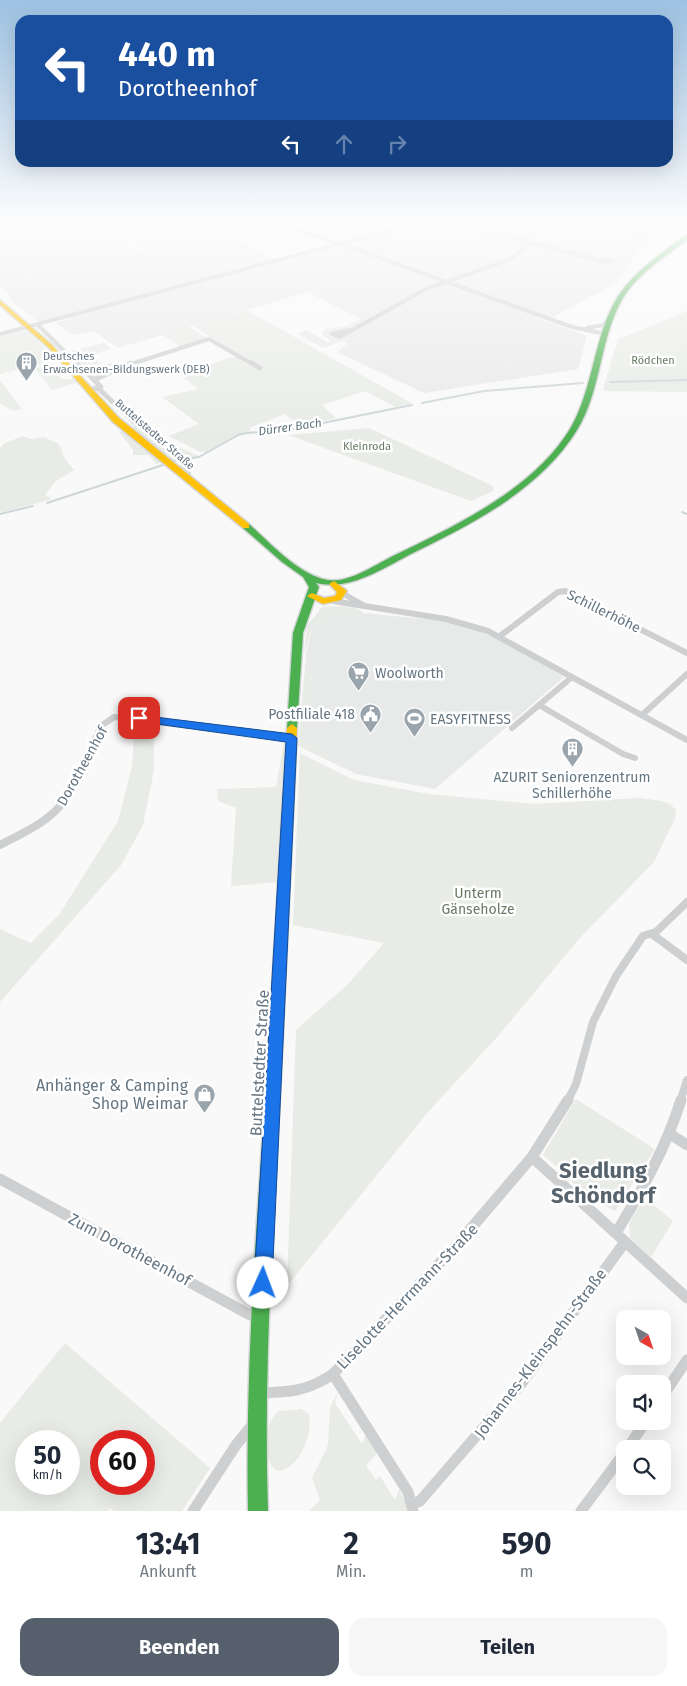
<!DOCTYPE html>
<html lang="de">
<head>
<meta charset="utf-8">
<style>
  :root { --surface:#fff; --page:#f6f6f7; --text:#1f2937; --muted:#747a83; --accent:#56606c }
  body { margin:0; font-family:"Fira Sans",sans-serif; background:var(--page); color:var(--text); height:100vh; display:flex; flex-direction:column; font-size:19px; white-space:nowrap }
  * { box-sizing:border-box; margin:0 }
  p { font-size:16px; color:var(--muted) }
  .icon { flex:none; width:28px; height:28px; fill:none; stroke:currentColor; stroke-width:2; stroke-linecap:round; stroke-linejoin:round }
  .map { position:relative; height:1511px; overflow:hidden }
  .details { display:flex; flex-direction:column; background:var(--surface); flex:1 }
  .details>* { flex:none }
  .hud { position:absolute; left:15px; top:15px; width:658px; height:152px; border-radius:15px; box-shadow:0 5px 20px #0002; background:#1a4fa0; color:#fff; overflow:hidden }
  .needle { width:32px; rotate:140deg }
  .fabs { position:absolute; left:616px; top:1310px; display:grid; gap:10px }
  .fabs a { display:grid; place-items:center; width:55px; height:55px; border-radius:10px; background:var(--surface); box-shadow:0 5px 20px #0002; font-size:25px }
  .speed { position:absolute; left:15px; top:1430px; display:flex; gap:10px; font-size:25px; font-weight:700; text-align:center }
  .speed>* { display:grid; place-content:center; width:65px; height:65px; border-radius:50%; background:var(--surface); box-shadow:0 5px 20px #0002; line-height:1 }
  .speed small { font-size:12px; font-weight:400 }
  .speed .limit { border:8px solid #d22; background:#fff; color:#111 }
  .pin { position:absolute; display:grid; place-items:center; width:42px; height:42px; color:#fff; margin:-21px; border-radius:10px; box-shadow:0 2px 8px #0006 }
  .me { position:absolute; width:55px; margin:-28px; rotate:2deg; stroke-linejoin:round; filter:drop-shadow(0 0 4px #0008) }
  .turn { display:flex; align-items:center; gap:18px; height:105px; padding:0 20px; font-size:22px }
  .turn .icon { width:65px; height:65px; stroke-width:2.5 }
  .turn b { display:block; font-size:35px; line-height:42px }
  .lanes { display:flex; align-items:center; height:48px; padding:0 20px; background:#0003; justify-content:center; gap:25px; direction:ltr }
  .lanes .off { opacity:.35 }
  .eta { display:flex; justify-content:space-evenly; align-items:center; height:85px; text-align:center }
  .eta b { font-size:30px; font-weight:700; line-height:35px }
  .action { display:flex; gap:10px; margin-top:auto; padding:10px 20px }
  .action a { flex:1; height:58px; border-radius:15px; background:var(--accent); color:#fff; font-size:20px; font-weight:700; line-height:58px; text-align:center }
  .action a+a { background:var(--page); color:var(--text) }
  .map>svg:first-child { display:block }
  .built { fill:#e8e9e9 }
  .green { fill:#e8ebe6; fill-rule:evenodd }
  .lines { fill:none; stroke-linecap:round; stroke-linejoin:round }
  .stream { stroke:#ced6d9; stroke-width:2 }
  .fast-casing { stroke:#d5d6d7; stroke-width:3 }
  .slow-casing { stroke:#d5d6d7; stroke-width:3 }
  .street-far4 { stroke:#cecfd0; stroke-width:4 }
  .street-far3 { stroke:#cecfd0; stroke-width:5 }
  .street-far2 { stroke:#cecfd0; stroke-width:6 }
  .street-far1 { stroke:#cecfd0; stroke-width:8 }
  .street { stroke:#cecfd0; stroke-width:11 }
  .fast { fill:#4caf50; fill-rule:evenodd }
  .slow { fill:#ffc107; fill-rule:evenodd }
  .route { fill:#1a73e8; stroke:#114b97 }
  .labels { text-anchor:middle; stroke-width:5; stroke-linejoin:round; paint-order:stroke }
  .far-poi-label { font-size:11px; fill:#657683; stroke:#fff; text-anchor:start }
  .far-park-label { font-size:11px; fill:#687a64; stroke:#fff }
  .far-street-label { font-size:11px; fill:#657683; stroke:#fff }
  .far-water-label { font-size:12px; font-style:italic; fill:#60757c; stroke:#fff }
  .street-label { font-size:14px; fill:#657683; stroke:#fff }
  .poi-label { font-size:14px; fill:#657683; stroke:#fff; text-anchor:start }
  .park-label { font-size:14px; fill:#687a64; stroke:#fff }
  .near-street-label { font-size:16px; fill:#657683; stroke:#fff }
  .near-poi-label { font-size:16px; fill:#657683; stroke:#fff; text-anchor:end }
  .near-district-label { font-size:22px; font-weight:bold; fill:#57646e; stroke:#fff }
</style>
</head>
<body>
<div class="map">
<svg width="687" height="1511" viewBox="0 0 687 1511">
  <rect width="100%" height="100%" fill="#f9f9f9"/>
  <g class="built">
    <path d="M97,224h175l4,1 -44,11 49,26 142,-38h251l-32,23 -22,31 -9,8 -58,31h-17l51,19 -9,33 -154,24 -87,-41 11,-9 -6,-2 -19,7 -26,-14 9,-4 22,12 3,-2 -8,-4 -1,-4 4,-3 20,-3 15,-7 -54,-27 -189,56 -25,-17 -19,4 -19,-12 17,-5 -2,-2 -29,8 -31,-24 -2,-6 -8,-7v-13l13,-3 11,8 113,-29 12,7 4,-1z"/>
    <path d="M104,343l7,6 -20,6 11,10 9,-2 5,5 -20,11 -25,-28z"/>
    <path d="M363,613l72,7 24,5 25,8 30,14 50,30 -129,112 -79,-15 -52,-34 8,-64 -7,-9 1,-13 6,-26 18,-11h30z"/>
  </g>
  <g class="green">
    <path d="M34,224h55l48,26 -113,29 -11,-8 -13,3v-43z"/>
    <path d="M247,310l166,94 -18,3 -30,-16 -43,14 14,13 -36,8 -15,-12 -36,14 2,2 -14,4 -31,18h-6l-31,-16 30,-12 -37,-27 36,-8 -19,-15 60,-19 -46,-29z"/>
    <path d="M687,311v81l-82,-1 -2,-2 15,-50z"/>
    <path d="M188,326l19,12 -27,8 -19,-12z"/>
    <path d="M20,331l8,1 29,28 -57,14v-39z"/>
    <path d="M55,364l5,15h15l4,3 -27,8 -17,-22z"/>
    <path d="M0,380l22,29 -8,2 -14,-7z"/>
    <path d="M138,425l8,2 24,16 29,13 -28,5 -41,-33z"/>
    <path d="M369,428l124,58v5l-22,10 -183,-66z"/>
    <path d="M124,430l38,32 -6,2 -7,-9h-16v-5l-14,-18z"/>
    <path d="M23,436l8,3 13,-2 15,7 6,15 9,11 -18,11 -11,14 7,4 -52,14v-65l3,-4z"/>
    <path d="M332,606c10,1 25,-1 31,7l-3,4h-30l-18,11 -8,27 3,-29 15,-19z"/>
    <path d="M305,667l7,9 -8,64 52,34 -58,-28z"/>
    <path d="M154,722v48l-11,55 -22,40 -121,137v-73l31,14 28,-28 59,-94 14,-55 3,-43z"/>
    <path d="M284,742l3,2 -8,138 -48,4 5,-78 -18,-7 -1,-12 59,-2z"/>
    <path d="M300,753l54,27 75,14 106,10 105,-6 22,3 8,3 6,6 -1,8 -21,44 -75,77 -80,96 -71,77 -141,174 9,-256 52,-46 36,-41 -91,-18z"/>
    <path d="M576,1099l79,50 -40,62 -36,-19 -10,-15 -26,-22z"/>
    <path d="M644,1197l29,24 -22,36 -21,-19 -1,-14z"/>
    <path d="M65,1343l145,125 -28,43h-68l-4,-3 -2,3h-108v-88zM26,1441h43v43h-43zM101,1441h43v43h-43z"/>
    <path d="M338,1392l-3,11 27,41 4,-10 11,20 -11,11 10,15 4,-4 15,24 4,-11 6,12 2,10h-98l11,-11 -8,-22 16,-33 2,-38z"/>
    <path d="M301,1409l8,5c4,19 -9,56 -32,57 -17,-10 -13,-50 2,-60z"/>
  </g>
  <g class="lines">
    <g class="stream">
      <path d="M610,382l77,-2"/>
      <path d="M422,403l62,-12 99,-8"/>
      <path d="M173,461l26,-4 39,-22 8,-2 42,-3 124,-25"/>
      <path d="M181,465l9,8"/>
      <path d="M47,503l116,-38"/>
      <path d="M682,512l5,2"/>
      <path d="M0,514l33,-8"/>
    </g>
    <defs>
      <g id="fast">
        <path d="M687,235v5c-22,17 -49,33 -64,58 -24,41 -21,92 -46,132 -37,60 -105,94 -166,124 -29,15 -61,37 -95,29l3,4 -16,46 -6,95 -5,4 -4,-1 -1,-3 6,-95 16,-46 -6,-10 -21,-15 -39,-34v-4h6c21,19 51,52 79,56 21,3 45,-14 63,-23 62,-30 142,-67 179,-128 24,-41 23,-91 47,-131 9,-15 23,-28 36,-38 11,-8 22,-19 34,-25z"/>
        <path d="M274,1068l5,2 2,5c-7,145 -18,290 -13,436h-20c-3,-146 9,-291 19,-436l2,-5z"/>
      </g>
      <g id="slow">
        <path d="M0,300l52,45 67,73 130,106v4h-6l-130,-106 -65,-75 -48,-42z"/>
        <path d="M334,581l13,10 -6,9 -18,4 -16,-8 5,-3 12,5 11,-2 2,-4 -8,-8z"/>
        <path d="M292,724l5,4 -16,347 -2,5 -5,2 -5,-2 -2,-5 20,-347z"/>
      </g>
    </defs>
    <use href="#fast" class="fast-casing"/>
    <use href="#slow" class="slow-casing"/>
    <g class="street-far4">
      <path d="M276,224l68,21 228,82 34,7"/>
      <path d="M458,224l141,36"/>
      <path d="M595,224l44,8 13,-8"/>
      <path d="M599,260h14l-6,2z"/>
      <path d="M38,325l40,40"/>
      <path d="M587,328l16,-3 8,-10"/>
      <path d="M351,330l-19,4 8,3 86,-48 85,-30 12,-10 15,-25"/>
      <path d="M0,334l414,-110"/>
      <path d="M128,365l81,-26 45,26"/>
    </g>
    <g class="street-far3">
      <path d="M77,363l24,24 -12,3"/>
      <path d="M252,363l8,5"/>
      <path d="M94,380l37,-17"/>
      <path d="M98,388l38,36"/>
    </g>
    <g class="street-far2">
      <path d="M342,593l21,12"/>
      <path d="M333,601l113,18 42,12 199,109"/>
      <path d="M500,636l58,-44 7,-1 122,62"/>
      <path d="M539,705l84,49 12,4"/>
      <path d="M642,715l45,-41"/>
      <path d="M512,728l60,-51"/>
      <path d="M72,788l29,-62 13,-9 178,21"/>
    </g>
    <g class="street-far1">
      <path d="M0,845c29,-15 58,-27 73,-58"/>
      <path d="M652,934l35,26"/>
      <path d="M567,1102l9,-18 17,-62 23,-46 27,-40 13,-4 31,-30"/>
      <path d="M680,1102l7,-22"/>
    </g>
    <g class="street">
      <path d="M670,1134l17,11"/>
      <path d="M532,1157l155,141"/>
      <path d="M0,1179l250,136h11"/>
      <path d="M616,1233c26,-43 50,-85 65,-133"/>
      <path d="M333,1374l75,118 5,19"/>
      <path d="M259,1393c31,-1 47,-1 74,-19l122,-127 77,-90 36,-57"/>
      <path d="M662,1397l25,-37"/>
      <path d="M627,1449l19,-28"/>
      <path d="M412,1504l8,-3 101,-117 104,-142"/>
      <path d="M193,1511l43,-66 17,-21"/>
      <path d="M581,1511l44,-59"/>
    </g>
    <use href="#fast" class="fast"/>
    <use href="#slow" class="slow"/>
  </g>
  <linearGradient id="sky" x2="0" y2="1"><stop stop-color="#9dc2e2"/><stop offset="0.51" stop-color="#fcfcfc"/><stop offset="1" stop-color="#fcfcfc" stop-opacity="0"/></linearGradient>
  <rect width="687" height="435" fill="url(#sky)"/>
  <path class="route" d="M139,715l153,19 5,4 -25,545 -3,6 -6,2 -6,-2 -3,-6 32,-541 -151,-21v-5z"/>
  <defs>
    <symbol id="building-pin" viewBox="-11 -11 22 30"><path d="M0 17L-7.5 6A9.5 9.5 0 1 1 7.5 6Z" fill="#99a4ac" stroke="#fff"/><path d="M-4-6H4V6H1V3H-1V6H-4ZM-2.5-4.3h1.7v1.8h-1.7ZM.8-4.3h1.7v1.8H.8ZM-2.5-1h1.7V.8h-1.7ZM.8-1h1.7V.8H.8Z" fill="#fff"/></symbol>
    <symbol id="supermarket-pin" viewBox="-11 -11 22 30"><path d="M0 17L-7.5 6A9.5 9.5 0 1 1 7.5 6Z" fill="#99a4ac" stroke="#fff"/><path d="M-6-5.5h2.5l.6 2H6L4.5 2H-2.5L-4.4-4H-6ZM-1.5 3.2a1.3 1.3 0 1 0 .1 0ZM3 3.2a1.3 1.3 0 1 0 .1 0Z" fill="#fff"/></symbol>
    <symbol id="civic-pin" viewBox="-11 -11 22 30"><path d="M0 17L-7.5 6A9.5 9.5 0 1 1 7.5 6Z" fill="#99a4ac" stroke="#fff"/><path d="M-.6-6.5H3V-4.5H.6V-3L4-1V1h2V6H-6V1h2V-1L-.6-3ZM-1.2 2.5V6h2.4V2.5Z" fill="#fff"/></symbol>
    <symbol id="stadium-pin" viewBox="-11 -11 22 30"><path d="M0 17L-7.5 6A9.5 9.5 0 1 1 7.5 6Z" fill="#99a4ac" stroke="#fff"/><path d="M0-5a6.5 5 0 1 0 0 10a6.5 5 0 1 0 0-10ZM-3.5-1.8h7v3.6h-7Z" fill="#fff"/></symbol>
    <symbol id="shop-pin" viewBox="-11 -11 22 30"><path d="M0 17L-7.5 6A9.5 9.5 0 1 1 7.5 6Z" fill="#99a4ac" stroke="#fff"/><path d="M-5-2.5h2.3a2.7 3.5 0 0 1 5.4 0H5L5.5 6h-11ZM-1.5-2.5h3a1.5 2.3 0 0 0-3 0Z" fill="#fff"/></symbol>
  </defs>
  <g fill-rule="evenodd">
    <use href="#building-pin" x="14" y="350" width="25" height="34"/>
    <use href="#supermarket-pin" x="346" y="660" width="25" height="34"/>
    <use href="#civic-pin" x="358" y="702" width="25" height="34"/>
    <use href="#stadium-pin" x="402" y="706" width="25" height="34"/>
    <use href="#building-pin" x="560" y="736" width="25" height="34"/>
    <use href="#shop-pin" x="192" y="1082" width="25" height="34"/>
  </g>
  <g class="labels">
    <g class="far-poi-label">
      <text x="43" y="360">Deutsches<tspan x="43" dy="13">Erwachsenen-Bildungswerk (DEB)</tspan></text>
    </g>
    <g class="far-park-label">
      <text x="653" y="364">Rödchen</text>
      <text x="367" y="450">Kleinroda</text>
    </g>
    <g class="far-street-label">
      <text transform="translate(155 434) rotate(41)" y="4">Buttelstedter Straße</text>
    </g>
    <g class="far-water-label">
      <text transform="translate(290 427) rotate(-8)" y="4">Dürrer Bach</text>
    </g>
    <g class="street-label">
      <text transform="translate(604 611) rotate(26)" y="5">Schillerhöhe</text>
      <text transform="translate(82 766) rotate(-61)" y="5">Dorotheenhof</text>
    </g>
    <g class="poi-label">
      <text x="375" y="678">Woolworth</text>
      <text x="355" y="719" text-anchor="end">Postfiliale 418</text>
      <text x="430" y="724">EASYFITNESS</text>
      <text x="572" y="782" text-anchor="middle">AZURIT Seniorenzentrum<tspan x="572" dy="16">Schillerhöhe</tspan></text>
    </g>
    <g class="park-label">
      <text x="478" y="898">Unterm<tspan x="478" dy="16">Gänseholze</tspan></text>
    </g>
    <g class="near-street-label">
      <text transform="translate(259 1063) rotate(-87)" y="6">Buttelstedter Straße</text>
      <text transform="translate(130 1249) rotate(28)" y="6">Zum Dorotheenhof</text>
      <text transform="translate(407 1296) rotate(-46)" y="6">Liselotte-Herrmann-Straße</text>
      <text transform="translate(540 1353) rotate(-53)" y="6">Johannes-Kleinspehn-Straße</text>
    </g>
    <g class="near-poi-label">
      <text x="188" y="1091">Anhänger &amp; Camping<tspan x="188" dy="18">Shop Weimar</tspan></text>
    </g>
    <g class="near-district-label">
      <text x="603" y="1178">Siedlung<tspan x="603" dy="25">Schöndorf</tspan></text>
    </g>
  </g>
</svg>
<div class="fabs">
<a><svg class="needle" viewBox="-14 -14 28 28"><path d="M0-13l5 13h-10z" fill="#e53935"/><path d="M0 13l5-13h-10z" fill="#747a83"/></svg></a>
<a><svg class="icon" aria-label="sound" viewBox="0 0 24 24"><path d="M4 9h4l5-4v14l-5-4H4zM17 9q2 3 0 6"/></svg></a>
<a><svg class="icon" aria-label="search" viewBox="0 0 24 24"><circle cx="10" cy="10" r="6"/><path d="M15 15l6 6"/></svg></a>
</div>
<div class="speed"><div>50<small>km/h</small></div><div class="limit">60</div></div>
<div class="pin" style="left:139px;top:718px;background:#d93025"><svg class="icon" aria-label="arrive" viewBox="0 0 24 24"><path d="M6 21V4h12l-3 4 3 4H6"/></svg></div>
<svg class="me" style="left:263px;top:1283px" viewBox="-20 -20 40 40"><circle r="19" fill="#fff"/><path d="M0-13L10 11 0 6-10 11z" fill="#1a73e8"/></svg>
<div class="hud">
<div class="turn"><svg class="icon" aria-label="left" viewBox="0 0 24 24"><path d="M17 20v-9H6M10 6l-5 5 5 5"/></svg><div><b>440 m</b>Dorotheenhof</div></div>
<div class="lanes"><svg class="icon" aria-label="left" viewBox="0 0 24 24"><path d="M17 20v-9H6M10 6l-5 5 5 5"/></svg><svg class="icon off" aria-label="ahead" viewBox="0 0 24 24"><path d="M12 20V5M6 11l6-6 6 6"/></svg><svg class="icon off" aria-label="right" viewBox="0 0 24 24"><path d="M7 20v-9h11M14 6l5 5-5 5"/></svg></div>
</div>
</div>
<section class="details">
<div class="eta">
<div><b>13:41</b><p>Ankunft</p></div>
<div><b>2</b><p>Min.</p></div>
<div><b>590</b><p>m</p></div>
</div>
<div class="action"><a>Beenden</a><a>Teilen</a></div>
</section>
</body>
</html>
